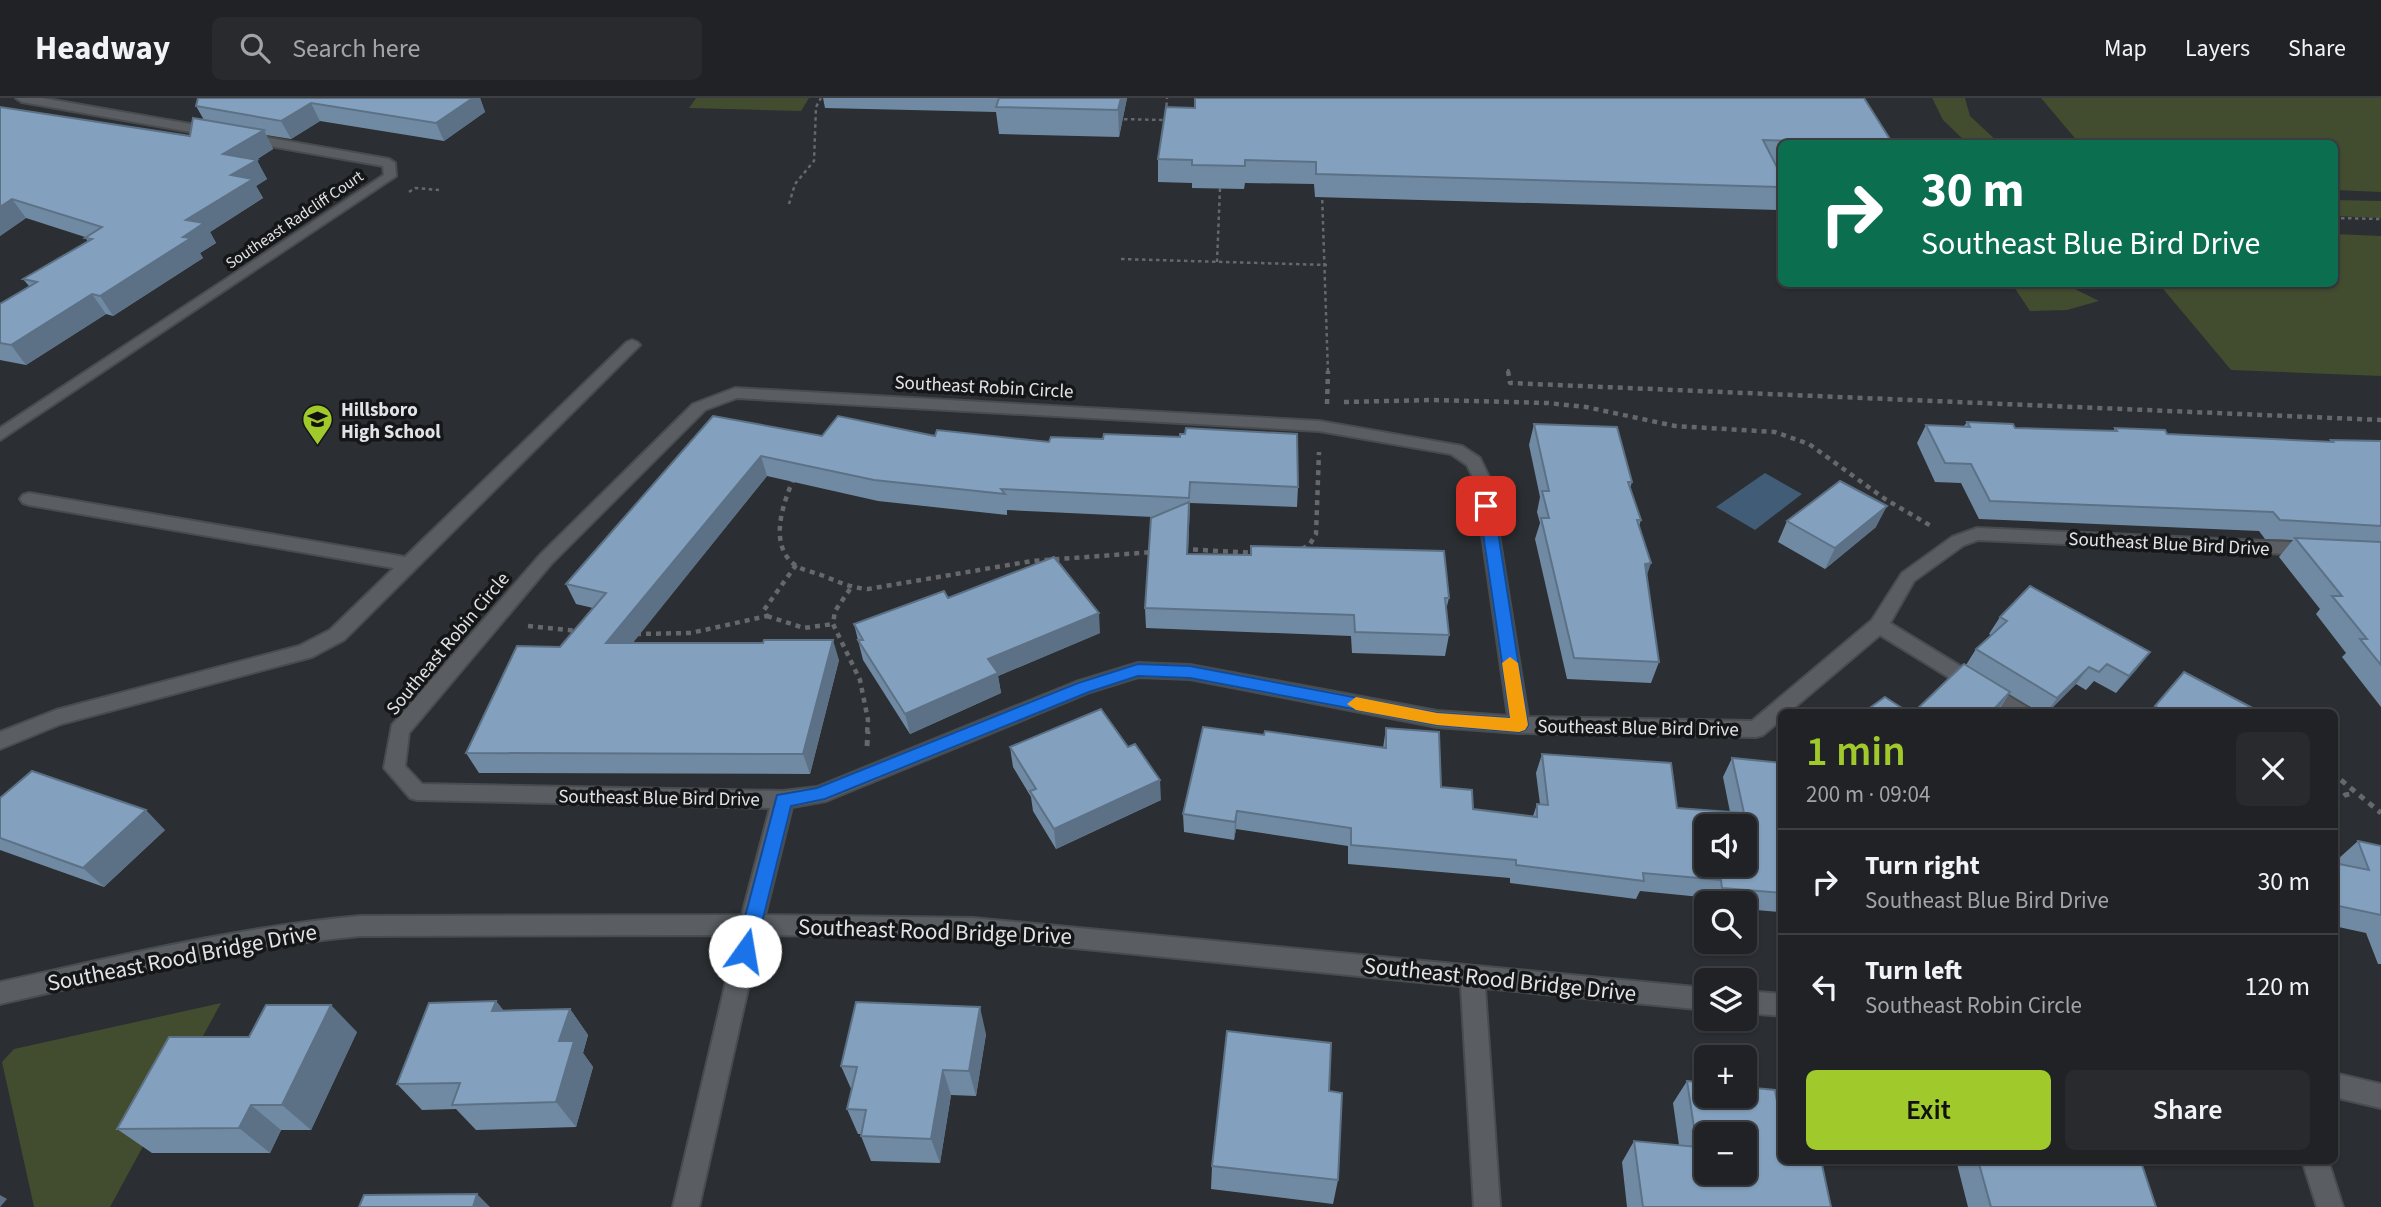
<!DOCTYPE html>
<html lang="en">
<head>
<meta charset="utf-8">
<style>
  :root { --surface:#202226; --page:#282a2e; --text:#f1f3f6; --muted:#a2a4a7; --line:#3d3f43; --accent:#a0c92b }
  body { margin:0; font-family:"Source Sans 3",sans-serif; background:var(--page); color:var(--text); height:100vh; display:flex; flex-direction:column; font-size:26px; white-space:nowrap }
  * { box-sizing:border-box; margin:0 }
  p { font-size:23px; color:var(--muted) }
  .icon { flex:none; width:38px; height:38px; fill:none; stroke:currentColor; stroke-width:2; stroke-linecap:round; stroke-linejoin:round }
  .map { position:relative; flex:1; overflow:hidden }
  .sheet { position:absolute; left:1778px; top:611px; width:560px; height:455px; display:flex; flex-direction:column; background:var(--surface); border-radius:10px; box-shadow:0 2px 5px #0004,0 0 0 2px var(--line) }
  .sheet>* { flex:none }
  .guide { position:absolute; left:1778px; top:42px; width:560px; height:147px; border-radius:10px; box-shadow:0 2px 5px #0004,0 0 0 2px var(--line); background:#0b6e4f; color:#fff; overflow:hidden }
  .buttons { position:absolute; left:1694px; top:716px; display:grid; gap:14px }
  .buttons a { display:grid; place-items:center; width:63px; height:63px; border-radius:10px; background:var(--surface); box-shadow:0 2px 5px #0004,0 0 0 2px var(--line); font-size:35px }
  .pin { position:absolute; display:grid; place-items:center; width:60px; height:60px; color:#fff; margin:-30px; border-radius:14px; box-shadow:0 4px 10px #0006 }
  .me { position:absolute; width:77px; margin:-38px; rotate:13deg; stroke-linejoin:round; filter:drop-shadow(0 0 5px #0008) }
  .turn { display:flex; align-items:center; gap:24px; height:147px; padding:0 28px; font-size:32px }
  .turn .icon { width:91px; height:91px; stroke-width:2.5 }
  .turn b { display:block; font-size:49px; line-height:60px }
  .round { display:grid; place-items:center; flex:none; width:74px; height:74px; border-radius:10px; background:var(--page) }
  .head { display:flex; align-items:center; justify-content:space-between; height:119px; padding:0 28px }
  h1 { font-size:42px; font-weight:600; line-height:52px; color:var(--accent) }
  .action { display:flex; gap:14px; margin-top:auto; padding:14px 28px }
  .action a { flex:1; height:80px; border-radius:10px; background:var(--accent); color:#111; font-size:28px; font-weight:600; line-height:80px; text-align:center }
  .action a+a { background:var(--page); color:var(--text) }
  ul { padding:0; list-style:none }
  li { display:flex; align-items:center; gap:21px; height:105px; padding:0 28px; border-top:2px solid var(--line) }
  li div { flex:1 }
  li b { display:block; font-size:26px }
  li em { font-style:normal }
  header { display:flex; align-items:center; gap:42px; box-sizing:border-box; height:98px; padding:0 35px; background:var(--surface); border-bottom:2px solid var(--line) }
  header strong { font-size:33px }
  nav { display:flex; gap:38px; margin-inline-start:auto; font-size:24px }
  .search { width:490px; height:63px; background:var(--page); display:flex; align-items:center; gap:18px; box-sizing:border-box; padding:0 24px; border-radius:10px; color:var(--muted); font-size:26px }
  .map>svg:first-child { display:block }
  .green { fill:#424c2f }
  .water { fill:#405c77 }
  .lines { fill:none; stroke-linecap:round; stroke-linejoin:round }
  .service-casing { stroke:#494c4f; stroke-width:4 }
  .minor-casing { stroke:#494c4f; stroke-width:4 }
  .path-far2 { stroke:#66686c; stroke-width:2.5; stroke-dasharray:3.5 3.5; stroke-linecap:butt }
  .path-far1 { stroke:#66686c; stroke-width:4.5; stroke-dasharray:5 5; stroke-linecap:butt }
  .path { stroke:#66686c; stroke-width:5; stroke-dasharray:6 6; stroke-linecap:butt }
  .service { fill:#5a5e63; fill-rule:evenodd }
  .minor { fill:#5a5e63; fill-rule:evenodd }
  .wall { fill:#718aa3 }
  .shaded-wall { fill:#5c7185 }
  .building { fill:#83a1be; stroke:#5c7185; stroke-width:2; fill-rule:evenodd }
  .route { fill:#1a73e8; stroke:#114b97; stroke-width:2 }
  .slow { fill:#f59e0b }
  .labels { text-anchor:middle; stroke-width:7; stroke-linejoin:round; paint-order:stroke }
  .far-street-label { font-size:16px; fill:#e1e3e6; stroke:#151618 }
  .street-label { font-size:19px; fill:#e1e3e6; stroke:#151618 }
  .poi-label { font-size:19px; font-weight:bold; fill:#e1e3e6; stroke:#151618; text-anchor:start }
  .near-street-label { font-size:23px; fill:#e1e3e6; stroke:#151618 }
</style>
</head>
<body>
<header>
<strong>Headway</strong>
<div class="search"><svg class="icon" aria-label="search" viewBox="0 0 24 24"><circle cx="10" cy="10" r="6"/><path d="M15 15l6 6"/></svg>Search here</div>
<nav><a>Map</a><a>Layers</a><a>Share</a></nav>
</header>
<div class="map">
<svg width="2381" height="1109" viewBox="0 0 2381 1109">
  <rect width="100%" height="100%" fill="#2b2e32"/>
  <g class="green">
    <path d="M696,0h113l-8,13 -112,-3z"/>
    <path d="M1932,0h33l5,18 29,27h-32l-24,-23z"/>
    <path d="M2041,0h340v94l-46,-2 -1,-46 -255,-1z"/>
    <path d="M2335,102l46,1v17l-46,-2z"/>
    <path d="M2335,136l46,2v140l-150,-6 -72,-86h175z"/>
    <path d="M2012,186h53l34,17 -32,9 -37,1z"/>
    <path d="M221,905l-111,204h-76l-32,-145 12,-13z"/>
  </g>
  <path class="water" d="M1765,375l37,21 -47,36 -39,-23z"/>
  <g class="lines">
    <defs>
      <path id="service" d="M632,242l5,2 3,3 -3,3 -293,292 -32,17 -251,67 -61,25v-17l56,-22 243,-64 31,-16 64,-62 -365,-63 -6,-2 -3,-4 3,-4 6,-2 376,64 222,-215z"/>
      <g id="minor">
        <path d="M16,0h26l347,61 6,4 1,13 -396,264v-12l384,-253 -1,-9 -361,-64z"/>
        <path d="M735,290l584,33 143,25 18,12 10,21 38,238 224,4 120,-101 30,-47 50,-36 25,-9 333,15 9,6 -9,6 -332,-15 -14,5 -50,36 -24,42 137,84 3,5h-25l-125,-77 -91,77h-7v7l-19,16 -7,2 -237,-4 -82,-6 -247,-48 -52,-2 -48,15 -264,109 -34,6 -27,108 208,3 733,70v22l-221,-22 15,219h-26l-13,-221 -488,-48 -213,-3 -61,272h-26l64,-272 -377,1c-122,11 -240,41 -360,68v-22c120,-26 238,-55 360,-66l382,-1 28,-107 -353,-8 -7,-2 -26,-30 8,-43 148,-170 153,-151zM737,300l582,33 132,23 16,11 7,14 34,237 -71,-5 -247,-46 -52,-2 -62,19 -259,105 -34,4 -361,-7 -17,-18 4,-33 143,-170 153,-153z"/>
        <path d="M1745,893l37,3v22l-37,-3z"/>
        <path d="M2334,975l47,11v24l-47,-11z"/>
        <path d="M2302,1062h26l15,47h-26z"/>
      </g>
    </defs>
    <use href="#service" class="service-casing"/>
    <use href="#minor" class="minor-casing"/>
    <g class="path-far2">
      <path d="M1166,15l1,-15"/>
      <path d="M1117,21l48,1"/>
      <path d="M409,94l6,-4 24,2"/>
      <path d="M1322,95l6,180"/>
      <path d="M789,106l6,-20 19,-23 2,-54 5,-9"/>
      <path d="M2334,120l47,1"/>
      <path d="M1121,161l206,6"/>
      <path d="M1217,164l3,-74"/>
      <path d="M1508,271l1,4"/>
    </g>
    <g class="path-far1">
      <path d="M1508,273l2,12 871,37"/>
      <path d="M1344,304l89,-2 115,3 38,4 89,19 100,6 34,12 76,55 46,27"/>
      <path d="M1327,306l1,-33"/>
      <path d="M794,380c-11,25 -26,67 1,87 7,5 18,7 26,10 16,6 29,13 47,14l164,-28 122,-9"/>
      <path d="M1183,451l72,4"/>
      <path d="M1302,451l8,-5 6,-10 3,-82"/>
      <path d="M850,491l-15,22 -2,13 27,56 8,40 -1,13"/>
      <path d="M767,518l37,12 29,-4"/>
      <path d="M528,528l50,5"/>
      <path d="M636,536l55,-1 76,-17 -3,-6 32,-45"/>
    </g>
    <g class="path">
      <path d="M867,648l1,-15"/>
      <path d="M2341,682l40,33"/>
      <path d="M2334,705l11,-8 10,-2"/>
    </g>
    <use href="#service" class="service"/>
    <use href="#minor" class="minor"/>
  </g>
  <g class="wall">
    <path d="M198,0h282l5,14 -41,29 -124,-20 -29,18 -25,-4 7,14 -17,11 11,19 -11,7 7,12 -53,34 6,11 -16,10 3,5 -90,58 -7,-2 -80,51 -26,-5v-56l29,-18 -6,-7 65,-37 -3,-5 -59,-19 -26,18v-129l190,29 14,-16 -8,-14z"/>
    <path d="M823,0h304l-8,39 -120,-3 -3,-22 -171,-4z"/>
    <path d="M1166,9l727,37h-111v19h-8l8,14v24l-4,9 -463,-13 -1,-13 -69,-1 -1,6 -52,-1v-5l-34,-1v-23z"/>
    <path d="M713,318l109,20h113l114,6 54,-3 77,-2 5,-3 113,53 -1,20 -107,-4 -2,51 261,44 -3,12 3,25 -4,21 -93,-3 -1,-17 -205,-8 -1,-20 8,-91 -146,-7v5l-129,-14 -111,-25 -135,167 207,17 -29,114 -331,-1 -13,-20 94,-106 33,-39 -17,-4 -10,-20z"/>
    <path d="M1967,324l48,6 98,3 2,-3 52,6 162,8 2,-2 50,1v266l-39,-50 4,-4 -30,-39 4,-5 -41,-52 14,-17 -28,-1 -6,-8 -280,-12 -18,-36 -26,-1 -18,-39 9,-18 38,1z"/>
    <path d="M1534,326l98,58 -2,6 11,32 -2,6 8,50 12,86 -8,21 -84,-4 -32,-140 5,-16 -3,-11 3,-15 -11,-52z"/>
    <path d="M1787,423l89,6 -51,42 -47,-27z"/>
    <path d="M948,500l152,35 -102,43 3,17 -91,41 -47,-74 -9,-36z"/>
    <path d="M2000,519l150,35 -34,41 -22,-12 -8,9 -10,-6 -28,28h-9l-30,-18 -11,17 -32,-46 10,-16 15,-14 -2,-1z"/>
    <path d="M2184,574l76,40h-110z"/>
    <path d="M1386,630l55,59 32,22 60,7 4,-12h3l-4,-31 6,-19 135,54 53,4 -7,-35 9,-19 50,5v144l-3,5 -34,-3v-6h-33l-1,-5 -71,-7 -4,8 -126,-16v-5l-162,-14v-18l-112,-17 -2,11 -50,-8 -1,-18 81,-79 119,13z"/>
    <path d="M1010,649l151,53 -105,49 -23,-38 -2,-14 -18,-30z"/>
    <path d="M0,700l165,32 -61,57 -104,-37z"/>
    <path d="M2358,743l23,5v118h-3l-12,-31 -32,-7v-63l6,1 -2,-5z"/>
    <path d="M496,903l7,9 67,-1 18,26 -5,18 10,14 -17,60 -100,3 -20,-21 -34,1 -25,-26z"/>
    <path d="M357,934l-46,98h-30l-11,23h-118l-35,-24z"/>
    <path d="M986,936l-10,62 -25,-1 -11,68 -69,-2 -10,-25v-2h-3l-11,-25 5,-18 -11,-25z"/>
    <path d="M1687,983l93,36 51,90h-204l-5,-45 12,-21 45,4 -6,-42z"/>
    <path d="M1329,993l9,89 -5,24 -122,-15 1,-23z"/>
    <path d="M1956,1062h151l49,47h-188z"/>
  </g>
  <g class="shaded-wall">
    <path d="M473,0h7l5,14 -41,29 -8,-18z"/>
    <path d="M1121,0h6l-8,39 -1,-27z"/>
    <path d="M311,5l9,18 -29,18 -10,-18z"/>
    <path d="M264,32l9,19 -40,24 -10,-19z"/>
    <path d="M257,62l10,19 -11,7 7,12 -53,34 6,11 -16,10 3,5 -90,58 -13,-20 86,-76 45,-45z"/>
    <path d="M12,101l14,19 -26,18v-29z"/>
    <path d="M92,196l14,20 -80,51 -15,-20z"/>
    <path d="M761,358l6,20 -151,188 -10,-21z"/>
    <path d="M1887,408l-11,21 -51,42 10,-21z"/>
    <path d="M1651,465l-7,21 1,-20z"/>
    <path d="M1099,515l1,20 -102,43 3,17 -91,41 -5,-20 83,-55z"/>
    <path d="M833,542l6,20 -29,114 -7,-20z"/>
    <path d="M2150,554l-13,17 -21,24 13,-17z"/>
    <path d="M2089,569l-13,17 -29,28 10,-14z"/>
    <path d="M2010,594l-14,20h-5z"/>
    <path d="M1160,682l1,20 -105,49 -2,-20z"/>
    <path d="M146,712l19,20 -61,57 -21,-19z"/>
    <path d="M1237,713l-1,18 -2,11 1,-18z"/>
    <path d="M496,903l20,26 -24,-16z"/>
    <path d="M331,907l26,27 -46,98 -29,-25z"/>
    <path d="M980,909l6,27 -10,62 -7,-25z"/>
    <path d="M570,911l18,26 -5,18 10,14 -17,60 -20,-25 3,-61z"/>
    <path d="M943,972l8,25 -11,68 -9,-24z"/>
    <path d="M251,1007l30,25 -11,23 -31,-25z"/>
    <path d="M477,1096l13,13h-17z"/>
    <path d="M0,1097l7,4 -7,8z"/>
  </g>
  <g class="building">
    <path d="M198,0h275l-37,25 -125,-20 -30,18 -85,-15z"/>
    <path d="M999,0h122l-3,12 -122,-3z"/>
    <path d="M1195,0h669l29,46 -130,-4 19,37v10l-466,-13v-12l-71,-2v6l-53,-1v-5l-34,-1 8,-52 29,1z"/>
    <path d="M0,9l190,29 3,-18 71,12 -41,24 34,6 -26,15 22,4 -67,41 18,3 -21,14 8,1 -91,58 -8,-2 -81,51 -11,-2v-39l37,-22 -14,-3 69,-40 -7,-1 17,-11 -90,-28 -12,8z"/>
    <path d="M713,318l109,20 16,-20 97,20 2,-6 112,12 2,-5 52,2 1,-5 76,3v-3h5l1,-6 111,6 1,53 -108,-5 -1,16 -188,-9 4,5 -131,-14 -113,-24 -155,187h157l1,-3h69l-30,114 -337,-1 51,-107 43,1 46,-54 -40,-9z"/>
    <path d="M1967,324l46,2 2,4 102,3 -2,-3 50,2 2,4 166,8 -2,-2 50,1v85l-101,-6 -7,-8 -283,-11 -19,-37 -26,-1 -19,-38 44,2z"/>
    <path d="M1534,326l83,3 15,55h-4l13,38h-4l14,43 -6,1 14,98 -85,-4 -33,-140h8l-7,-27h7z"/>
    <path d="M1840,383l47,25 -52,42 -48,-27z"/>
    <path d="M1189,404l-2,52 64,1v-9l193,5 5,47h-4l4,37 -94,-3 -1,-17 -209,-7 6,-90z"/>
    <path d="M2295,440l86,4v123l-21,-26h7l-35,-43h10z"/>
    <path d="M1054,459l45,56 -111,46 10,14 -93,41 -47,-74h5l-9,-16 90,-33 4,7z"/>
    <path d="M2030,488l120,66 -21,24 -22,-12 -8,8 -10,-5 -32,31 -81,-49 31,-28 -7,-4z"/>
    <path d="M1964,566l46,28 -19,20h-77z"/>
    <path d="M2184,574l76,40h-96h1l-10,-6z"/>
    <path d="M1885,599l23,15h-44z"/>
    <path d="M1101,611l27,38 7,-3 25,36 -106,49 -24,-38 6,-2 -26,-42z"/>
    <path d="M1203,629l61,8 1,-4 121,17v-20l53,4 2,55 31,3 1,19 64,8v-13l11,1 -6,-51 129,9 6,45 67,5 -12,-55 50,5v130l-60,-5 -1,-8 -78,-7 1,8 -128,-16v-5l-165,-15v-17l-114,-17 -2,11 -52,-8zM1706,728h39v38h-39z"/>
    <path d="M32,673l114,39 -63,58 -83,-30v-40z"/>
    <path d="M2358,743l23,5v69l-47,-10v-42l35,7z"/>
    <path d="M496,903l-4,10 78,-2 -11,32h15l-18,61 -104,3 8,-22 -63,1 32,-81z"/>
    <path d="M856,904l124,5 -11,64 -26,-1 -12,69 -70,-3 5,-26 -19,-1 10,-42 -16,-1z"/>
    <path d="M266,907h65l-49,100h-31l-12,23 -122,1 52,-92h80z"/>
    <path d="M1227,933l104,12 -2,48 13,2 -4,87 -126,-14z"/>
    <path d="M1687,983l19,2v13h39v-9l30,3 5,27h2v43h39l10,47h-188l-9,-66 63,6zM1706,1036h39v38h-39z"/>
    <path d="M1978,1062h129l35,5 14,42h-165z"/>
    <path d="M477,1096l-4,13h-114l5,-12z"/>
  </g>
  <path class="route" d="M1486,403l8,5 34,219 -3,5 -6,2 -82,-7 -247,-47 -52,-2 -49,16 -264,107 -34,7 -36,145 -3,6 -7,2 -7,-2 -2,-6 41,-156 40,-7 261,-105 60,-19 52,2 247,47 73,5 -31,-212z"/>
  <path class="slow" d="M1510,559l8,6 10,62 -3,5 -6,2 -82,-7 -81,-15 -9,-6 9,-7 81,16 73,5 -8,-55z"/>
  <defs>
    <symbol id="school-pin" viewBox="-11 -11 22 30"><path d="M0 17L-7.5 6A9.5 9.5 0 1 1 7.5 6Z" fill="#a0c92b" stroke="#151618"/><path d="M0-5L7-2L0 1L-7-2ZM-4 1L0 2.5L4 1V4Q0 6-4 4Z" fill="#111"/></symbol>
  </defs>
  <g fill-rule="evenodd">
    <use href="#school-pin" x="300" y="304" width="35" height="47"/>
  </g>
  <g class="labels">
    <g class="far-street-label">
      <text transform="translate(294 121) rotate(-34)" y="6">Southeast Radcliff Court</text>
    </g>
    <g class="street-label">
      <text transform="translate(984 288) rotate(3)" y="7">Southeast Robin Circle</text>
      <text transform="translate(2169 445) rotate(3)" y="7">Southeast Blue Bird Drive</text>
      <text transform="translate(447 545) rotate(-50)" y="7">Southeast Robin Circle</text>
      <text transform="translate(1638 629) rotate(1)" y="7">Southeast Blue Bird Drive</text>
      <text transform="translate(659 699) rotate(1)" y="7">Southeast Blue Bird Drive</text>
    </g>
    <g class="poi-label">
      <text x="341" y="318">Hillsboro<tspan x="341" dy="22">High School</tspan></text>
    </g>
    <g class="near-street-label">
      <text transform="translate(935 833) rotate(2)" y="8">Southeast Rood Bridge Drive</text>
      <text transform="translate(182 859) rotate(-11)" y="8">Southeast Rood Bridge Drive</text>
      <text transform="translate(1500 881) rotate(6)" y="8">Southeast Rood Bridge Drive</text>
    </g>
  </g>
</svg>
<div class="buttons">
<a><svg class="icon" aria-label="sound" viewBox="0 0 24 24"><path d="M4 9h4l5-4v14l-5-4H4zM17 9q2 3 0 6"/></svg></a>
<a><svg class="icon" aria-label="search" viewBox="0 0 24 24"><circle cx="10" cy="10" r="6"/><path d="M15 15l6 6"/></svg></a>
<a><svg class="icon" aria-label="layers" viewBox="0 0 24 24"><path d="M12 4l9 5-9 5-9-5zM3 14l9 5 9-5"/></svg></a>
<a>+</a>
<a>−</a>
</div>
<div class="pin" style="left:1486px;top:408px;background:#d93025"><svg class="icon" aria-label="arrive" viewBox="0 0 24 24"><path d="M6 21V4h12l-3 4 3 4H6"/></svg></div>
<svg class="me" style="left:745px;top:853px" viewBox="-20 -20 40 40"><circle r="19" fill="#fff"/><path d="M0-13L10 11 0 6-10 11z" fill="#1a73e8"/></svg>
<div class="guide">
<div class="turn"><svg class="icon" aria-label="right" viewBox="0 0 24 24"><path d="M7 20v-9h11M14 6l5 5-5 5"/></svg><div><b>30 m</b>Southeast Blue Bird Drive</div></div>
</div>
<section class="sheet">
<div class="head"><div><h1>1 min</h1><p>200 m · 09:04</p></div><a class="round"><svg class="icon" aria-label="close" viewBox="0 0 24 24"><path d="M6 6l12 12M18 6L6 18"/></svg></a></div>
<ul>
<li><svg class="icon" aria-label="right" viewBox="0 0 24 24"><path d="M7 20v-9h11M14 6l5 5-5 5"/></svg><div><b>Turn right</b><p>Southeast Blue Bird Drive</p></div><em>30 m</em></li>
<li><svg class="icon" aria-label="left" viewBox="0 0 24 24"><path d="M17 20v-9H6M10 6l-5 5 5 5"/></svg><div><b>Turn left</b><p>Southeast Robin Circle</p></div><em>120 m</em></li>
</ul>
<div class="action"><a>Exit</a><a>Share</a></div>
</section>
</div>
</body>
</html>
